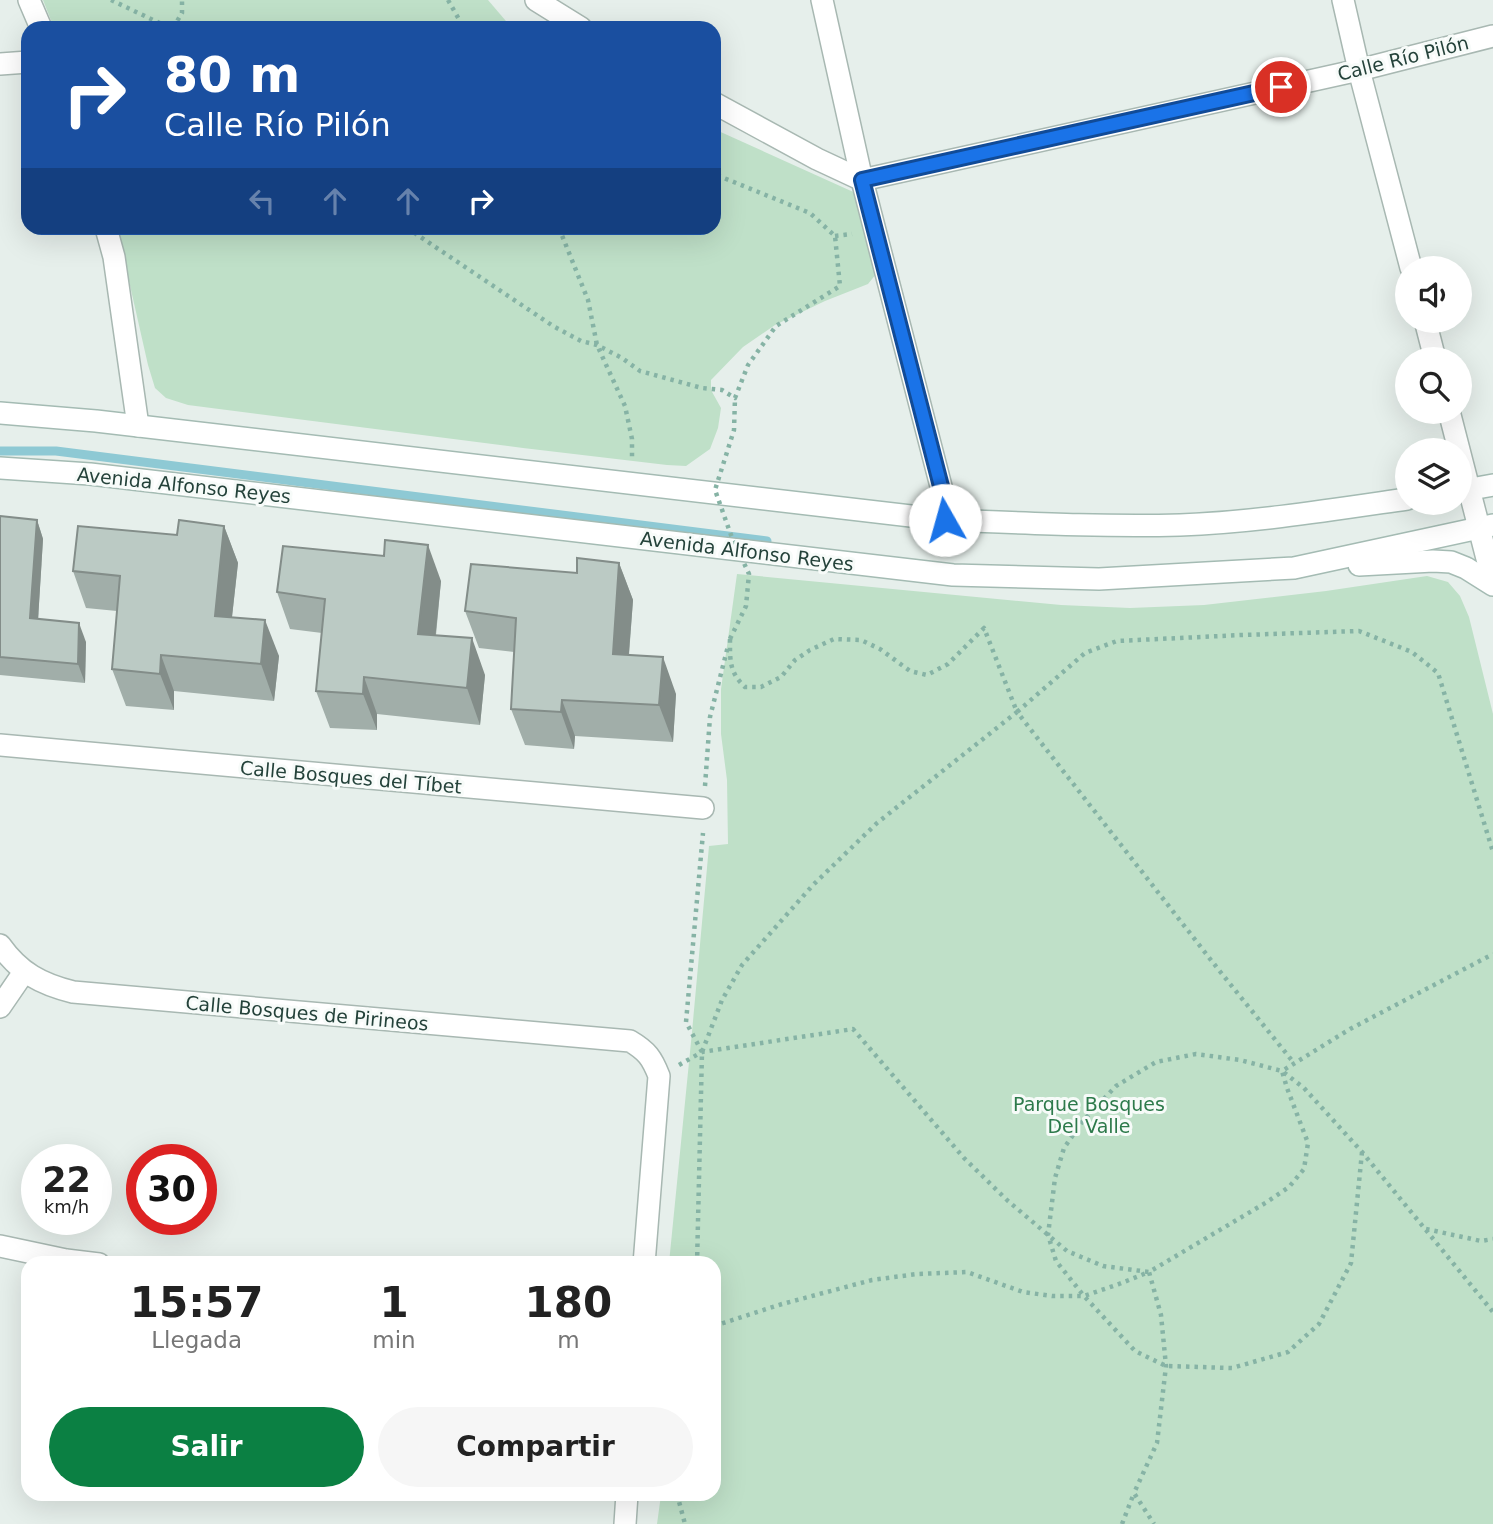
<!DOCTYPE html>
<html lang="es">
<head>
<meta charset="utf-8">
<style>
  :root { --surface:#fff; --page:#f6f6f6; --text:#222; --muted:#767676; --accent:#0b8043 }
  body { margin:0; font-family:"DejaVu Sans",sans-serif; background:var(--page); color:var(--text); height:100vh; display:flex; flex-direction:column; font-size:26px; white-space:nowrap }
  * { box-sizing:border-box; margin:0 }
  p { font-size:23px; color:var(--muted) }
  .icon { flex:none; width:38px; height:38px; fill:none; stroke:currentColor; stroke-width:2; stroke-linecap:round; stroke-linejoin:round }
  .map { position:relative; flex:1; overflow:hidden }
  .drawer { position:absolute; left:21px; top:1256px; width:700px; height:245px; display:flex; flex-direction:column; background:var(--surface); border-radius:21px; box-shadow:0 7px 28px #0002 }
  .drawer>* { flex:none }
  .hud { position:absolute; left:21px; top:21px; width:700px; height:214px; border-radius:21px; box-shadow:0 7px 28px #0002; background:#1a4fa0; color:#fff; overflow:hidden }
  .fabs { position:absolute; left:1395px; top:256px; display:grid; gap:14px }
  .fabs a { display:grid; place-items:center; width:77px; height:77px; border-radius:50%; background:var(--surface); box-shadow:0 7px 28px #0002; font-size:35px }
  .speed { position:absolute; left:21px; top:1144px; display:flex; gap:14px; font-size:35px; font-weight:700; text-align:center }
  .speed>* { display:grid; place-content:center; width:91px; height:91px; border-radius:50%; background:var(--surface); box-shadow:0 7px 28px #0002; line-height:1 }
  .speed small { font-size:18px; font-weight:400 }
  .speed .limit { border:10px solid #d22; background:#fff; color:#111 }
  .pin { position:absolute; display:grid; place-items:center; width:60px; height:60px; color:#fff; margin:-30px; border:4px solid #fff; border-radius:50%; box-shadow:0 2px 7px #0007 }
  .me { position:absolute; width:77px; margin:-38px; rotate:353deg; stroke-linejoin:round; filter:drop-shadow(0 0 5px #0008) }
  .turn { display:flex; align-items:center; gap:24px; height:147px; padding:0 28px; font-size:32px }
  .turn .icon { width:91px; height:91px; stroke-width:2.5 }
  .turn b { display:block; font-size:49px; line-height:60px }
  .lanes { display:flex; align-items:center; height:66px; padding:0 28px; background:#0003; justify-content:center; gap:35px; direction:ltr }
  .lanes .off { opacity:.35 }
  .eta { display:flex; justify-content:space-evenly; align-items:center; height:119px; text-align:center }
  .eta b { font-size:42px; font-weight:700; line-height:49px }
  .cta { display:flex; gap:14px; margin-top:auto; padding:14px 28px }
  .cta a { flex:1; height:80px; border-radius:42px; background:var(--accent); color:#fff; font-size:28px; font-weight:700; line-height:80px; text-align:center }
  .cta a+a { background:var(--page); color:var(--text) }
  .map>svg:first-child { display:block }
  .green { fill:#bfe0c8 }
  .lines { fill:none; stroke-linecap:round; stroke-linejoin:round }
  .stream { stroke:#8ec9d4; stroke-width:9 }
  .street-casing { stroke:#a8b8b2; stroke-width:24 }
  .secondary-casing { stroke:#a4bbb3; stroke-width:24 }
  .path { stroke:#86b3a5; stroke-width:4.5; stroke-dasharray:3.5 5; stroke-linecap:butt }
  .street { stroke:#fff; stroke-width:21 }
  .secondary { stroke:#fff; stroke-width:21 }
  .path-bridge { stroke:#86b3a5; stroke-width:4.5; stroke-dasharray:3.5 5; stroke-linecap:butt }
  .wall { fill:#a1aea9 }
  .shaded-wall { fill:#838d89 }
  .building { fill:#bbcac4; stroke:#838d89; stroke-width:2 }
  .route-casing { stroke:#114b97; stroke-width:18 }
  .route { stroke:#1a73e8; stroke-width:12 }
  .labels { text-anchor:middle; stroke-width:6; stroke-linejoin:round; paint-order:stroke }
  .street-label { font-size:19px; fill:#24423a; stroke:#f7fbf9 }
  .park-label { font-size:19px; fill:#2d7a4b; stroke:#f7fbf9 }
</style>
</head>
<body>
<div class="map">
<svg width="1493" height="1524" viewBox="0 0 1493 1524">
  <rect width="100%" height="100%" fill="#e6efeb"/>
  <g class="green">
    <path d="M43,0h445l24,28h-458z"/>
    <path d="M714,129l146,66 25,68 -17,21 -43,17 -50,24 -32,22 -32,33v10l10,18 -3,20 -8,21 -24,17 -19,-1 -144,-17 -335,-43 -22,-7 -11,-10 -7,-23 -31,-137h597z"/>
    <path d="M737,574l324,31 69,3 74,-3 122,-14 101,-15 21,6 12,14 9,21 24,97v810h-836l4,-29 53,-1v-230l-45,-1 23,-231 17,-186 19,-2 -1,-64 -6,-46v-45z"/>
  </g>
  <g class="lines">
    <path class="stream" d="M0,451h56l711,90"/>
    <defs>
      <g id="street">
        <path d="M29,0l12,28"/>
        <path d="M536,0l45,28"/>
        <path d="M822,0l40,180 81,314 2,26"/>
        <path d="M1343,0l16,70 52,198"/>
        <path d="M0,64l28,-2"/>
        <path d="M714,103l103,56 45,21 497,-110 134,-34"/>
        <path d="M106,228l8,29 24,169"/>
        <path d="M1425,320l10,39"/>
        <path d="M1449,411l44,171"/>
        <path d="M0,745l703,63"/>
        <path d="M0,945c20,28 41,39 73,47l557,49c17,10 22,17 29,35l-15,188"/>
        <path d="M0,1007l24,-35"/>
        <path d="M0,1246l66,14 33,4"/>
        <path d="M625,1524l2,-30"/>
      </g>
      <g id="secondary">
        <path d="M0,413l96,8 849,99c78,3 156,7 235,5 76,-3 151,-15 227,-26"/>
        <path d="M0,468l90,6 863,101 146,4 195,-11 199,-43"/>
        <path d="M1460,491l33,-6"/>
        <path d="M1359,565l74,-4 18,1 15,6 27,17"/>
      </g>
    </defs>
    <use href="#street" class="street-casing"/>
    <use href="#secondary" class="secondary-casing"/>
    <g class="path">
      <path d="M111,0l59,28"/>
      <path d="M448,0l16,28"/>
      <path d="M173,28l9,-15v-13"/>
      <path d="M407,228l146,98 28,15 16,4 25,13 18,13 62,17 20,2 13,8 13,-33 28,-39 64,-40 -5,-50 -25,-23 -96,-39"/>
      <path d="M559,228l29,72 9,45 28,61 7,33v20"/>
      <path d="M835,236l17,-2"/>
      <path d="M730,639c0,21 -1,33 15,48h16l20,-10 14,-17 15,-10 24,-11 27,1 19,9 30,22 17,4 21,-11 36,-36 33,84 68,-59 32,-12 125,-6 117,-4 53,21 26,21 55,179"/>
      <path d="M705,786l5,-69 18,-71"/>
      <path d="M702,1052l-16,-30 17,-189"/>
      <path d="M679,1065l23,-13 151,-23 111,129 44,43 59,50 36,15 46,6 118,-70 22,-15 15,-18 4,-26 -21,-55 -5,-17 68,-42 143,-75"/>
      <path d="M1362,1152l-11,111 -32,61 -31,28 -56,16 -66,-2 -31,-15 -51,-55 -28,-35 -8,-26 7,-57 9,-30 18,-26 34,-36 40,-24 40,-8 44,6 42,11 22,17 58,64 131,160"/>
      <path d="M1426,1229l55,12 12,-2"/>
      <path d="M697,1264l5,-212 20,-52 20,-35 71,-80 64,-62 140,-111 201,257 76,94"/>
      <path d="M714,1326l68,-22 90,-24 45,-6 50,-2 56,20 29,4h32l35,-12 30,-12 12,43 5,51 -9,77 -23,50 20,31"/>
      <path d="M677,1494l8,30"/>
      <path d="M1122,1524l12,-31"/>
    </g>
    <use href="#street" class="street"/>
    <use href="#secondary" class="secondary"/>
    <path class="path-bridge" d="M730,639l16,-33 3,-32 -18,-39 -16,-45 19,-60 1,-32"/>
  </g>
  <g class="wall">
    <path d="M0,516l37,4 6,19 -5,80 48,23 -1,41 -85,-8z"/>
    <path d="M224,526l14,37 -6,54 47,39 -5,45 -100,-10v19l-48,-4 -14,-37 5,-58 -31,-3 -13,-37 104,-36z"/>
    <path d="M619,563l14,37 -4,55 47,39 -3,48 -98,-6 -1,13 -49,-4 -14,-36 3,-57 -35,-4 -14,-37 112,-38z"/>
    <path d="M441,581l-5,54 49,40 -5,50 -103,-11v16l-47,-2 -14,-37 6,-58 -32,-4 -13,-37z"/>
  </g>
  <g class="shaded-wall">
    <path d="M37,520l6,19 -6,98 -7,-19z"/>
    <path d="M224,526l14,37 -10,89 -13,-36z"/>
    <path d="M428,545l13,36 -9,89 -14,-36z"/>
    <path d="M619,563l14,37 -7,90 -13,-36z"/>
    <path d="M265,620l14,36 -5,45 -13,-37z"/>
    <path d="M79,623l7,19 -1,41 -7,-19z"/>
    <path d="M472,638l13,37 -5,50 -13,-37z"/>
    <path d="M161,655l13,36v19l-14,-36z"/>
    <path d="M663,657l13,37 -3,48 -14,-37z"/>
    <path d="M364,677l13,37v16l-14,-36z"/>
    <path d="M562,700l13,36 -1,13 -13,-37z"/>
  </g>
  <g class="building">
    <path d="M0,516l37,4 -7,98 49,5 -1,41 -78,-7z"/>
    <path d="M179,520l45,6 -9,90 50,4 -4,44 -100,-9 -1,19 -48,-5 8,-93 -47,-5 5,-45 99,9z"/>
    <path d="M385,540l43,5 -10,89 54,4 -5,50 -103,-11 -1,17 -47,-3 9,-92 -48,-7 6,-46 101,10z"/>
    <path d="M577,558l42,5 -6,91 50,3 -4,48 -97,-5 -1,12 -50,-3 5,-91 -51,-7 6,-47 106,9z"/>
  </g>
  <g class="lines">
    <defs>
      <path id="route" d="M945,520l-2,-26 -81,-314 419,-93"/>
    </defs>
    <use href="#route" class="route-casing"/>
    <use href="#route" class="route"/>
  </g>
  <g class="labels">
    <g class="street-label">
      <text transform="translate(1403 58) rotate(-14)" y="7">Calle Río Pilón</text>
      <text transform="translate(184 485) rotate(6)" y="7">Avenida Alfonso Reyes</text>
      <text transform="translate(747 551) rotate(7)" y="7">Avenida Alfonso Reyes</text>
      <text transform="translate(351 777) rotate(5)" y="7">Calle Bosques del Tíbet</text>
      <text transform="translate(307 1013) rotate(5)" y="7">Calle Bosques de Pirineos</text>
    </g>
    <g class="park-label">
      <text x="1089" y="1111">Parque Bosques<tspan x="1089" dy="22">Del Valle</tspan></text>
    </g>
  </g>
</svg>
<div class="fabs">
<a><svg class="icon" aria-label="sound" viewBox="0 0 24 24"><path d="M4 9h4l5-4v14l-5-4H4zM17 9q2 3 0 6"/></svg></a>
<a><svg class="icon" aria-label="search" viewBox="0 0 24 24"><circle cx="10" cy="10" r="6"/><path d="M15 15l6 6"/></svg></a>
<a><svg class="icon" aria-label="layers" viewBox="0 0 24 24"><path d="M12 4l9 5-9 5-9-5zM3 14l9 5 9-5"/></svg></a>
</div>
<div class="speed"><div>22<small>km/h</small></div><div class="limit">30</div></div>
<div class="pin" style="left:1281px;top:87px;background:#d93025"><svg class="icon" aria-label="arrive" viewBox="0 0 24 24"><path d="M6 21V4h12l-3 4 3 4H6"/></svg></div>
<svg class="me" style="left:945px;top:520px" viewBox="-20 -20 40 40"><circle r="19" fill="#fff"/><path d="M0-13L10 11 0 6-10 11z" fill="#1a73e8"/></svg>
<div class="hud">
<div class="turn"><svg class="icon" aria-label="right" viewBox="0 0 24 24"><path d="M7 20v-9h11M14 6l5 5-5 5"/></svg><div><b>80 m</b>Calle Río Pilón</div></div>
<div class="lanes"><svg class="icon off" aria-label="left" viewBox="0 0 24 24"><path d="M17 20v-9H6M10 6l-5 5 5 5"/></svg><svg class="icon off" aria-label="ahead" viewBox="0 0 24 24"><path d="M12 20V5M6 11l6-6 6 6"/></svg><svg class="icon off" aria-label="ahead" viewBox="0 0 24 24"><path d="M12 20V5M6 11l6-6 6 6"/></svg><svg class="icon" aria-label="right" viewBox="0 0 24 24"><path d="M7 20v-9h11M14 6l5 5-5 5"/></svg></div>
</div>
<section class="drawer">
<div class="eta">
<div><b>15:57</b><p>Llegada</p></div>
<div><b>1</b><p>min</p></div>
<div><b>180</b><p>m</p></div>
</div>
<div class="cta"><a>Salir</a><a>Compartir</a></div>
</section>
</div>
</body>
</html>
